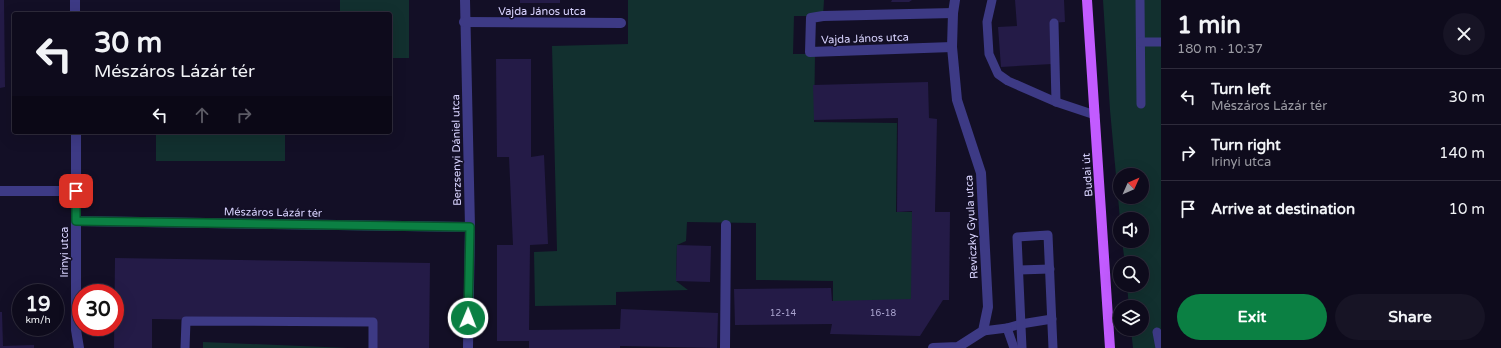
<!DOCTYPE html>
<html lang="en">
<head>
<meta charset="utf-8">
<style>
  :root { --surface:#0e0b1c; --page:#171425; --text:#f1f3f6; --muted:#9b9ba3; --line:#2e2b3b; --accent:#0b8043 }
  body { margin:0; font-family:"Varela Round",sans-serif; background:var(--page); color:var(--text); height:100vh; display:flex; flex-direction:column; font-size:15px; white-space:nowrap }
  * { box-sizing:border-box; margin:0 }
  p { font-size:13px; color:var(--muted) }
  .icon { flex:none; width:22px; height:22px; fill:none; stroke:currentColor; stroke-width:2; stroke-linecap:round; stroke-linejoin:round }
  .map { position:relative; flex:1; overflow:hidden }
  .drawer { display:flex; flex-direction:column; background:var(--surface); width:340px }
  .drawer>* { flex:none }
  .hud { position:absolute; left:12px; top:12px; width:380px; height:122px; border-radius:4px; box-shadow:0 4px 16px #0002,0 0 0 1px var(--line); background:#0e0b1c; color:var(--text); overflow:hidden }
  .needle { width:26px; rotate:45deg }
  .fabs { position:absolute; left:1113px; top:168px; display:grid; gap:8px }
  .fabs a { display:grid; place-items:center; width:36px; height:36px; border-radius:50%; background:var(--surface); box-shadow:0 4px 16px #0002,0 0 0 1px var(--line); font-size:20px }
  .speed { position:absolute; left:12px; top:284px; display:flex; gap:8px; font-size:20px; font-weight:700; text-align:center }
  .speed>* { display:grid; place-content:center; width:52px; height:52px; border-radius:50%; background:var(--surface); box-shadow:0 4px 16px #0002,0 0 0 1px var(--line); line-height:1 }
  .speed small { font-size:10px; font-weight:400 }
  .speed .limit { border:6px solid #d22; background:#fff; color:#111 }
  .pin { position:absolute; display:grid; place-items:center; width:34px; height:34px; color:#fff; margin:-17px; border-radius:8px; box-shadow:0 2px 6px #0006 }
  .me { position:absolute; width:44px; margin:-22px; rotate:1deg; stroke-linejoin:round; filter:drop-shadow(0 0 3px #0008) }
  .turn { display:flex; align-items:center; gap:14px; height:84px; padding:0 16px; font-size:18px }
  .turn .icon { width:52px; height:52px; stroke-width:2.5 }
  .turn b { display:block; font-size:28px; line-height:34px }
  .lanes { display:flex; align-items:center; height:38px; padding:0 16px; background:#0003; justify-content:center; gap:20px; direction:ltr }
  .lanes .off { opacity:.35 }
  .round { display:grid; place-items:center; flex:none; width:42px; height:42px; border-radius:21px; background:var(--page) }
  .headline { display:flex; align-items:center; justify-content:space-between; height:68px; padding:0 16px }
  h1 { font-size:24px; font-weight:800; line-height:30px }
  .cta { display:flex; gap:8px; margin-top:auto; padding:8px 16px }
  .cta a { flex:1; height:46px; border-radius:24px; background:var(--accent); color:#fff; font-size:16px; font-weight:800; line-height:46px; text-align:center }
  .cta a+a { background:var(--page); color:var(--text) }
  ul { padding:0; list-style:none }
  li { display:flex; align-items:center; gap:12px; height:56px; padding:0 16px; border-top:1px solid var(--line) }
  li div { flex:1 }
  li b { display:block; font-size:15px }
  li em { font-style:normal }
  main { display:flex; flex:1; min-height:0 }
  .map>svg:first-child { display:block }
  .green { fill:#12302f; fill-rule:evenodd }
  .building { fill:#241b47 }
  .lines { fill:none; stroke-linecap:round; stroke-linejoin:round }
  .service { stroke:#3d3a85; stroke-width:9 }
  .minor { stroke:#3d3a85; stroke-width:10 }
  .tertiary { stroke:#3d3a85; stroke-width:10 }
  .primary { stroke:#c25bff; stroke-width:10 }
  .route-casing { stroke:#07532c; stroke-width:10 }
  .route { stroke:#0b8043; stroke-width:7 }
  .labels { text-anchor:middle; stroke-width:3; stroke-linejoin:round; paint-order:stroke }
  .number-label { font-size:9px; fill:#aca6d1 }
  .street-label { font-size:11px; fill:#d9d4ff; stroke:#130f26 }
</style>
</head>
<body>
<main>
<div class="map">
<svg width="1161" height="348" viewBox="0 0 1161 348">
  <rect width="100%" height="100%" fill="#130f26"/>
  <g class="green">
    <path d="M340,0h69v58h-19v-44h-50z"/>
    <path d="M628,0h196l-1,16h-29l-1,38h22l-1,68 83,1 -1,89h18l-1,90 -80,-1v-20l-77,-1v-57l-69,-1 -1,19 -9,4 -1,36 12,9 -72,2v13l-81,1 -1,-54 23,-1 -5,-205 76,-2z"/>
    <path d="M1103,0h58v348h-28l-2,-19h11v-22h-13l-2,-22h15v-22h-17l-3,-22h20v-22h-22l-10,-109zM1120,175h22v22h-22z"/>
    <rect x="156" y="132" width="129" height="29"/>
    <path d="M203,342l145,6h-145z"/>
  </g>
  <g class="building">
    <path d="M0,0h4l1,87 -5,1z"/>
    <rect x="520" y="0" width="40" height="3"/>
    <path d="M892,0h20l-3,2h-18z"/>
    <path d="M1015,0h49l1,22 -15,1 2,41 -51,3 -3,-40 19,-1z"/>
    <path d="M496,59h35v98l13,-2 4,89 -18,1 -1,85 91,-1 1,-20 97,4 -1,35 -97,-2v2h-91v-7h-32v-96h16l-4,-88h-12z"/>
    <path d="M928,82l1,36 8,1 -2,93h15l-1,88h-6l-23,36 -90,-2 2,-10 -97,1 -1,-36 97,-1 1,13 79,-2 1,-88 -15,1 1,-94 -84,2 -1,-35z"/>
    <path d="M677,245l34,1 -1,36 -34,-1z"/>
    <path d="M115,258l315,5 -1,85h-56v-26l-221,-3v29h-38z"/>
    <path d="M0,312h2l1,34 31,-1v3h-34z"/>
  </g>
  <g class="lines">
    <g class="service">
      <path d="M992,0l-5,22 2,32 9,20 10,7 48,21 39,13"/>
      <path d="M1140,0l1,104"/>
      <path d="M1054,23l2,79"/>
      <path d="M1141,42h20"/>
      <path d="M1019,270l31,-1"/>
      <path d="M1007,328l14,-4 31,-5"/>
      <path d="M983,331l24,-3 7,20"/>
      <path d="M1157,332l3,16"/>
      <path d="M185,348l1,-27 187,1v26"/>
      <path d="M1022,348l-5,-111 31,-2 5,113"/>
    </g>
    <g class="minor">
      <path d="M465,0l5,227 -2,121"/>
      <path d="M464,22l157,1"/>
      <path d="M952,47l-142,5 1,-34 12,-2 130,-3"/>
      <path d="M0,191h76"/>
      <path d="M76,221l394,6"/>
      <path d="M725,348l1,-123"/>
      <path d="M933,348l25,-1 25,-16 5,-24 -7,-134 -24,-73 -5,-53 1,-34 2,-13"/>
    </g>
    <g class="tertiary">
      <path d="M75,0v14"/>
      <path d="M76,132v198l3,18"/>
    </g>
    <path class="primary" d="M1087,0l23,348"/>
  </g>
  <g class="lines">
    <defs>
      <path id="route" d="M76,191v30l394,6 -2,91"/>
    </defs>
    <use href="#route" class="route-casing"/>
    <use href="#route" class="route"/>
  </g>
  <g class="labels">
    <g class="number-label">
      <text x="783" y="316">12-14</text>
      <text x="883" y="316">16-18</text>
    </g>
    <g class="street-label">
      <text x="542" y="15">Vajda János utca</text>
      <text transform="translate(865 38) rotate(-2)" y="4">Vajda János utca</text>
      <text transform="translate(456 150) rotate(-91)" y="4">Berzsenyi Dániel utca</text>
      <text transform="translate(1087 175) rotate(-94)" y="4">Budai út</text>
      <text transform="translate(273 212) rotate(1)" y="4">Mészáros Lázár tér</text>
      <text transform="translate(971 227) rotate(-93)" y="4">Reviczky Gyula utca</text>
      <text transform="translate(64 252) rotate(-90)" y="4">Irinyi utca</text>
    </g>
  </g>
</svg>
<div class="fabs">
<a><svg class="needle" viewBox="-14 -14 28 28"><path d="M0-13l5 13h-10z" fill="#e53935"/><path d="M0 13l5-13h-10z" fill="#9b9ba3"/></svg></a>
<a><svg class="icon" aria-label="sound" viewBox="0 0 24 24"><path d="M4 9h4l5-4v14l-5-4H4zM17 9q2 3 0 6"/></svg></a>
<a><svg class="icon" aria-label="search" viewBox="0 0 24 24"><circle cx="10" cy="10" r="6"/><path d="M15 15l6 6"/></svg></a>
<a><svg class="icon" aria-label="layers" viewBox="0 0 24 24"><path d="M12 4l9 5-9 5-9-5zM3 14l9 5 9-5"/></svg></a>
</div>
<div class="speed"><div>19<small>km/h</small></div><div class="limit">30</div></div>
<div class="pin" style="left:76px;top:191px;background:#d93025"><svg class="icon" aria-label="arrive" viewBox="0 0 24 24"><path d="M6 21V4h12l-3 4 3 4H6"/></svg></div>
<svg class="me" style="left:468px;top:318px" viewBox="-20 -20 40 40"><circle r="17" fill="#0b8043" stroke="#fff" stroke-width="3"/><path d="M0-11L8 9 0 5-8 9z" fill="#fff"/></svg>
<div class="hud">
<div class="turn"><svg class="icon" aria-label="left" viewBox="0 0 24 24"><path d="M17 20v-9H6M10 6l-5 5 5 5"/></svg><div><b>30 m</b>Mészáros Lázár tér</div></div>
<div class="lanes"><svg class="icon" aria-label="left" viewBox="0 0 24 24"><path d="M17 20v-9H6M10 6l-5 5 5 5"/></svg><svg class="icon off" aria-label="ahead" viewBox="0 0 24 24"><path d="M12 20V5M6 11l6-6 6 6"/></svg><svg class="icon off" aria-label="right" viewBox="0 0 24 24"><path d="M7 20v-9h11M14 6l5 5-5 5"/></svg></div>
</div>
</div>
<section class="drawer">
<div class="headline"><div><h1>1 min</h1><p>180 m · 10:37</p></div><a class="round"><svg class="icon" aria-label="close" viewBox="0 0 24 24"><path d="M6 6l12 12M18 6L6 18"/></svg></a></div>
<ul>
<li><svg class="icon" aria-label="left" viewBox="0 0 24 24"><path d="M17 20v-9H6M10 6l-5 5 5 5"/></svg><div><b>Turn left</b><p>Mészáros Lázár tér</p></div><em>30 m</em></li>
<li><svg class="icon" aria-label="right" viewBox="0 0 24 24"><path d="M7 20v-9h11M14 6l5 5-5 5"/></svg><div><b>Turn right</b><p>Irinyi utca</p></div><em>140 m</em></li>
<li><svg class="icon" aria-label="arrive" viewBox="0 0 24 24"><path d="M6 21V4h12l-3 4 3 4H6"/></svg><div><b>Arrive at destination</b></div><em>10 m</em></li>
</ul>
<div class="cta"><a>Exit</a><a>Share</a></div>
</section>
</main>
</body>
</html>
